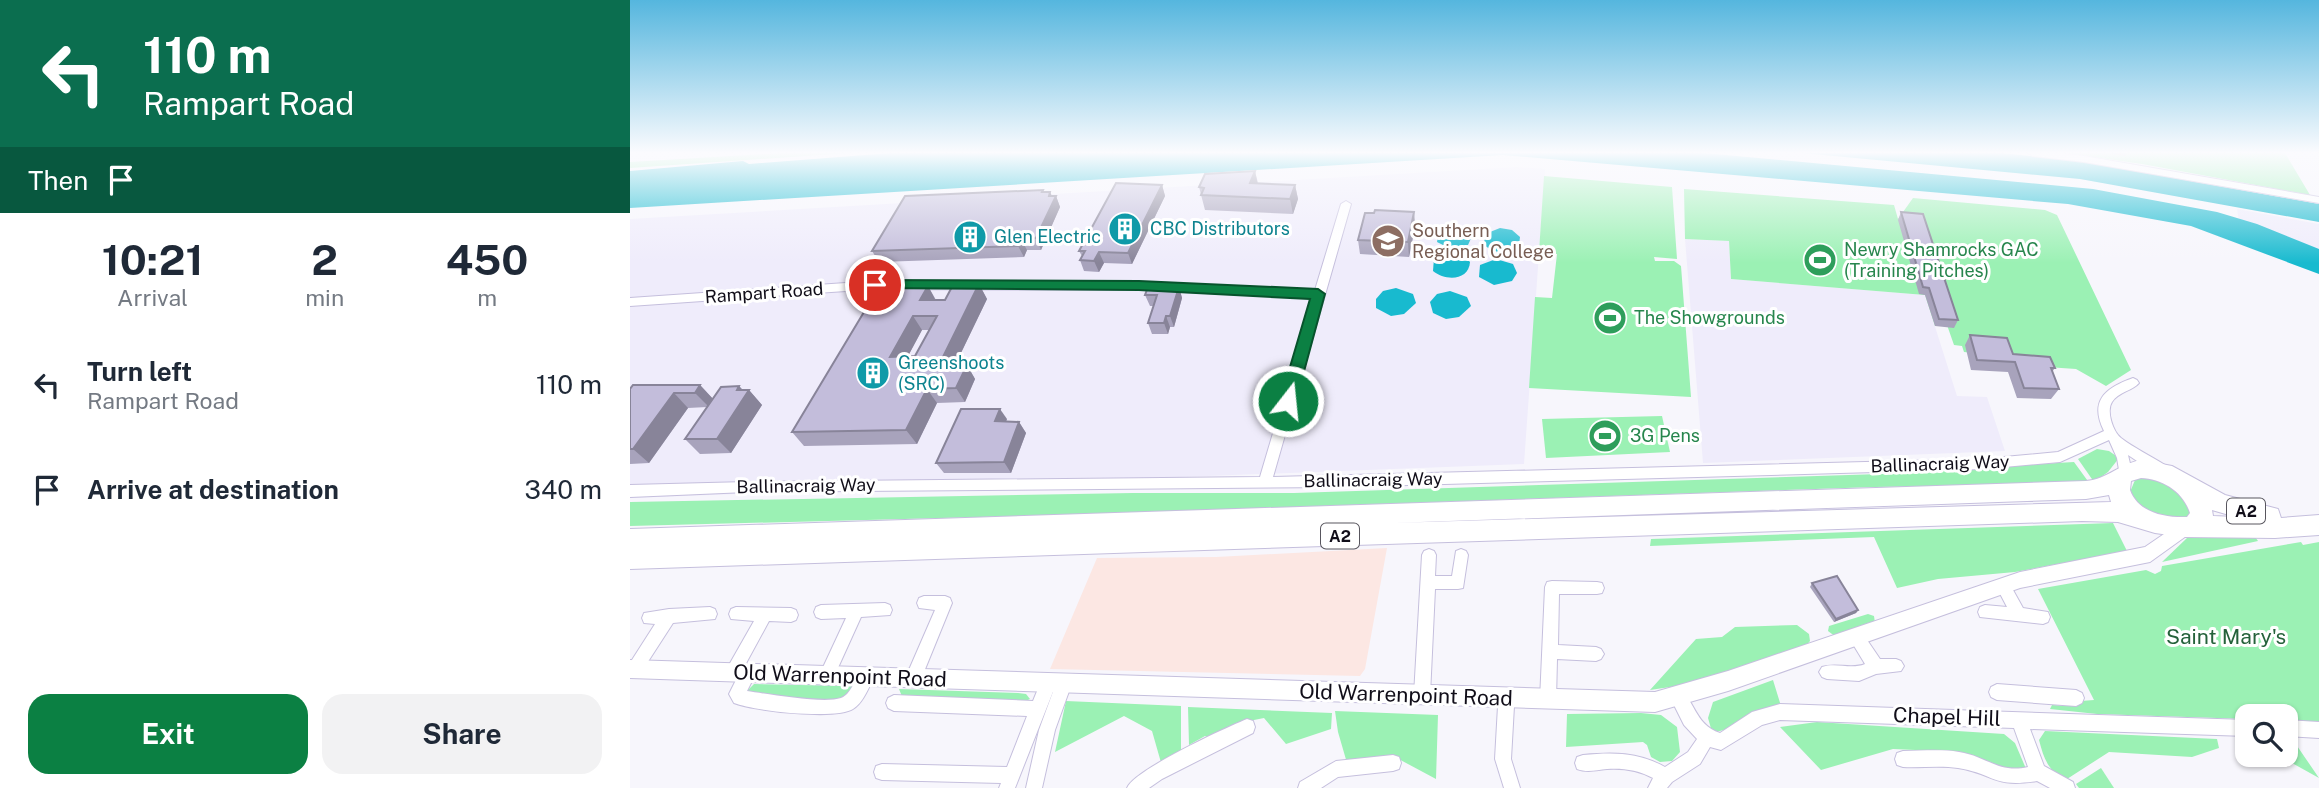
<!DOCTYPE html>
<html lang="en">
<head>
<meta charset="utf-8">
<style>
  :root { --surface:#fff; --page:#f2f2f3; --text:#1f2937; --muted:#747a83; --accent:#0b8043 }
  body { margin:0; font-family:"Public Sans",sans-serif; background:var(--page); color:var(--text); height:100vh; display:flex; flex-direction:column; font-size:26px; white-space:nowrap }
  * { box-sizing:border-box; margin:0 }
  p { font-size:23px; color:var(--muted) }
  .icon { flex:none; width:38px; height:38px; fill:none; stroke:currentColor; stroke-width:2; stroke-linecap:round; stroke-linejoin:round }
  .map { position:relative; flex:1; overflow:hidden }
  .panel { display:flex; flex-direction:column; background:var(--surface); width:630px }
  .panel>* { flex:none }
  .guide { background:#0b6e4f; color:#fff; overflow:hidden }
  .controls { position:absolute; left:1605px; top:704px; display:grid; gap:14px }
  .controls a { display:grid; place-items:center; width:63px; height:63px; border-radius:14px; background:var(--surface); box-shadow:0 2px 5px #0004; font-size:35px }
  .pin { position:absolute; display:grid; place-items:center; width:60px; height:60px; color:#fff; margin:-30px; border:4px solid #fff; border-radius:50%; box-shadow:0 2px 7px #0007 }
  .me { position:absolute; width:77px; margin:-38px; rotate:16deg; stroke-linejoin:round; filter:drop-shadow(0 0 5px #0008) }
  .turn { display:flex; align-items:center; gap:24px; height:147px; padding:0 28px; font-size:32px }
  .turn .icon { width:91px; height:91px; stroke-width:2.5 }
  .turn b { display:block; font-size:49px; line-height:60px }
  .then { display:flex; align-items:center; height:66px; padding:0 28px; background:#0003; gap:14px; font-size:26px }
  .eta { display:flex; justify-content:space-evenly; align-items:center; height:119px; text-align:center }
  .eta b { font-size:42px; font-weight:700; line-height:49px }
  .cta { display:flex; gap:14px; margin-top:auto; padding:14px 28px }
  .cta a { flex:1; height:80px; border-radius:21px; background:var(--accent); color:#fff; font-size:28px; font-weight:700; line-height:80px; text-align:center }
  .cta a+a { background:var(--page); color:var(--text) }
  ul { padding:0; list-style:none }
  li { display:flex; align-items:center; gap:21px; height:105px; padding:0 28px }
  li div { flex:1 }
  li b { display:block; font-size:26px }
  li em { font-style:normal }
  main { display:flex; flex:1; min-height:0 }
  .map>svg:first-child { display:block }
  .commercial { fill:#fce7e3 }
  .built { fill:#efecfb }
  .green { fill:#9bf1b4 }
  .water { fill:#18bacf }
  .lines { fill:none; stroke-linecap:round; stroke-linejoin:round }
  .street-casing { stroke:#c5bfdd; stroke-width:2 }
  .secondary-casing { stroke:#c5bfdd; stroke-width:2 }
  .highway-casing { stroke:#c5bfdd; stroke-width:2 }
  .street { fill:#fff; fill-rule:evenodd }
  .secondary { fill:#fff; fill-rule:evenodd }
  .highway { fill:#fff; fill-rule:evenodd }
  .wall { fill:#a8a3bc; fill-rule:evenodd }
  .shaded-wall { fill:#888499 }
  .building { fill:#c3bddb; stroke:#888499; stroke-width:2; fill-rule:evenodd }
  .route { fill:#0b8043; stroke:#07532c; stroke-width:2 }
  .labels { text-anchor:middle; stroke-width:6; stroke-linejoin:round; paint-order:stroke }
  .shield { fill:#fff; stroke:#58565e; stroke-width:2 }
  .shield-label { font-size:16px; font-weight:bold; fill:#110e19 }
  .culture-label { font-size:18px; fill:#0d838f; stroke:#fff; text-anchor:start }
  .education-label { font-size:18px; fill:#785e54; stroke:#fff; text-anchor:start }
  .leisure-label { font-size:18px; fill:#27864d; stroke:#fff; text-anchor:start }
  .street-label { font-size:18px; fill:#110e19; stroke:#fff }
  .near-park-label { font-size:21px; fill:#25623b; stroke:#fff }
  .near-street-label { font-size:21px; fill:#110e19; stroke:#fff }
</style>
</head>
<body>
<main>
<section class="panel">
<div class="guide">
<div class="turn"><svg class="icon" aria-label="left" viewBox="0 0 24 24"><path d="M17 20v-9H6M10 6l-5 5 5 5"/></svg><div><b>110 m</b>Rampart Road</div></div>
<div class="then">Then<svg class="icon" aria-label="arrive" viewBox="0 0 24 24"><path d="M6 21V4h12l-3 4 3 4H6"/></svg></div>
</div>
<div class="eta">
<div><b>10:21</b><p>Arrival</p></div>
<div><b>2</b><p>min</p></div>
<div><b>450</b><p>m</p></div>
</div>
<ul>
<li><svg class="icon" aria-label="left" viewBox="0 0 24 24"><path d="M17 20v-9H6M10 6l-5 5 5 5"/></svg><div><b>Turn left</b><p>Rampart Road</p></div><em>110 m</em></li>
<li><svg class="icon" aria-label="arrive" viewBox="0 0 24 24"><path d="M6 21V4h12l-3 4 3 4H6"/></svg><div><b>Arrive at destination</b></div><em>340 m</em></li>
</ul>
<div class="cta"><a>Exit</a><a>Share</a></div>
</section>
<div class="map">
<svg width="1689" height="788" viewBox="0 0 1689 788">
  <rect width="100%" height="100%" fill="#f7f6fc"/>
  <path class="commercial" d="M757,548l-22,121 -5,7 -310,-7 47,-111 119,-1z"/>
  <g class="built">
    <path d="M887,167l28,2 -21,295 -894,34v-279z"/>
    <path d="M1607,209l82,15v28l-80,-31z"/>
    <path d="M1055,239l44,2 2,38 194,16 32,101 30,1 18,54 -302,12z"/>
  </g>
  <g class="green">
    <path d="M149,153h71l-220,15v-6z"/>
    <path d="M1436,153h219l25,42 -168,-31z"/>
    <path d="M914,176l128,11 5,72 -23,-2 1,4h19l7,5 10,131 -162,-9 6,-91 17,1 5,-44 -18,-2z"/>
    <path d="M1054,189l210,16 4,14 15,-21 132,12 12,5 74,155 -25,16 -30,-17 -71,-5 -2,-8 -39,-4 -2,-6 -8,-1 -7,-20 -12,1 -10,-31 -194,-16 -2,-38 -44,-2z"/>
    <path d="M1032,416l8,36 -124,6 -4,-39z"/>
    <path d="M1467,449l12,2 10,7 -11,14 -14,10 -16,-23z"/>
    <path d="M1444,462l16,22 -216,3 -813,28 -431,11v-24l503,-9h161l586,-19z"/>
    <path d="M1513,477l20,2 31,27 -8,17 -47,-15 -9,-16 5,-12z"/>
    <path d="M1483,523l14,28 -112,21 -77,7 -41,9 -23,-51 -224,9 1,-7z"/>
    <path d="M1573,533l50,1 5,7 -96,21 25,-24z"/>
    <path d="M1671,542l2,3 16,-3v180l-33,-1v-5h-39v3l-150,-5 -47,-5 2,-4 14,1 1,-4 27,-2 -56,-111 108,-19 9,4 6,-3 1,-5z"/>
    <path d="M1238,614l6,2 1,7 -39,14 -8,-6 1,-5z"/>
    <path d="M1167,625l12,9 1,7 -5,6 -101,35 -54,8 46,-51 26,-2 13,-10z"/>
    <path d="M1143,680l8,26c-27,2 -47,26 -69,26l-4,-14 5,-16z"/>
    <path d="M124,684l97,2 2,1 -11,16 -98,-9z"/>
    <path d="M269,689l119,4 8,1 4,5 -11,5 -116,-5z"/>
    <path d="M436,701l115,5v50l-19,10 -10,-35 -28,-15 -69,36z"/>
    <path d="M558,707l144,6 -1,16 -45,15 -22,-26 -10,2 -42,19 -7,-3 -16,9z"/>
    <path d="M705,711l103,4 -2,64 -43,-23 -46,7 -9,-31z"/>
    <path d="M1011,713l20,2 16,12 3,25 -8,9 -12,1 -9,-5 -4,-12 -4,-3 -77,5 1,-33z"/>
    <path d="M1187,722l187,12 11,9 12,28 -16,3 -51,-22 -67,-3 -72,21 -41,-43z"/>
    <path d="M1415,731l172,8 2,9 -27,9 -83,-5 -42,27c-19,-7 -23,-20 -28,-39z"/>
    <path d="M1656,740h7l26,38 -36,-20 -16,-4h19z"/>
    <path d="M1471,768l13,20h-35l-3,-4z"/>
  </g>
  <g class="water">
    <path d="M261,153h813l389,36 124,23 40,12 62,25v25l-128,-48 -123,-22 -565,-49 -873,53v-37l113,-10 6,3z"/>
    <path d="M1172,153h201l81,9 235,42v18l-239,-43z"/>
    <path d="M825,225l12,2 6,7 -5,11 -17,4 -14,-7 2,-12z"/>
    <path d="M870,228l12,2 8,7 -1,8c-11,10 -24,9 -35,0l1,-11z"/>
    <path d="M821,252l12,3 7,7c-1,19 -25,19 -37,9l1,-13z"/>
    <path d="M866,259l17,5 4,9 -5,8 -18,4 -15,-8 1,-12z"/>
    <path d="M766,288l17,6 3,9 -12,11 -13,2 -15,-8v-9l7,-8z"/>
    <path d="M820,291l17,6 4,9 -12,11 -13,2 -13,-6 -3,-11 7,-8z"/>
  </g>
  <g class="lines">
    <defs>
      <g id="street">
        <path d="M1398,153h28l28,3 235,41v6l-235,-41 -51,-6z"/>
        <path d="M716,201l5,3 -78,273 709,-18 76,-7 46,-21c-15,-30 1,-43 29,-53l4,2 2,3c-7,8 -21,9 -27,19 -6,9 1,30 9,36 13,10 30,18 44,27l2,4 -2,4 -5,1 -5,-1 -27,-18 4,17 -2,4 -5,1 -5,-1 -3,-18 -8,-18 -49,22 -78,7 -646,18 -589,5 -117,5v-12l117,-3 513,-5 53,-179 -174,-8 -264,-1 -245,17v-8l245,-17 264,1 176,8 26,-86z"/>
        <path d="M799,549l5,2 2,4 -1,21h17l4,-25 5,-2 5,2 2,4 -5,33 -5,1h-23l-5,106 -2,5 -6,3 -6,-3 -2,-5 8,-140 2,-4z"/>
        <path d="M1373,580l5,1 15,27 25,4 2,5 -2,5 -5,2 -63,-7 -2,-5 2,-5 5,-2 22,2 -11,-21 2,-5z"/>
        <path d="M922,581l45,1 5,1 2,5 -2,5 -5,1h-38l-1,51 38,2 5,2 3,5 -3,5 -5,2 -39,-2 -1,41 -2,5 -6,3 -6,-3 -2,-5 5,-113 2,-5z"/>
        <path d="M294,596h21l5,2 2,5 -33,81 -6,2 -6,-2 -2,-5 30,-69 -16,-2 -2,-5 2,-5z"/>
        <path d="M255,603l5,2 2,5 -2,5 -29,2 -29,64 -5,2 -5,-2 -3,-5 27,-58 -25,1 -5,-2 -2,-5 2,-5 5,-2z"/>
        <path d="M80,607l5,2 2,5 -2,5 -42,4 -33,51 -5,2 -5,-2v-11l25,-39 -11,-1 -2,-5 2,-5 25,-4z"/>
        <path d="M106,607l55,1 5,2 2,5 -2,5 -5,2 -22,-1 -25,46 4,-1 5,2 3,5 -9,18c20,3 77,13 94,7 13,-5 13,-24 25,-28l5,2 3,5c-5,10 -11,26 -21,32 -17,11 -99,2 -119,-6l-5,-9 8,-16 -4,1 -5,-2 -3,-5 29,-51 -23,-2 -2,-5 2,-5z"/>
        <path d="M1226,629l5,2 19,28h16l5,2 3,5 -3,5 -25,3 -17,7 -32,-2 -5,-2 -3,-5 3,-5c14,-5 29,3 43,-3l-17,-28 3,-5z"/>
        <path d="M418,676l6,3 2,5 -41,104h-16l2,-5 -119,-3 -6,-2 -2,-6 2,-6 6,-2 125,3 20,-51 -133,-5 -6,-3 -2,-5 2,-5 6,-3 139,6 9,-22z"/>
        <path d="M434,676l6,2 2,5 -17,47 -13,58h-16l13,-58 19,-52z"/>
        <path d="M1367,684l79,6 6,3 2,5 -2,5 -6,3 -79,-6 -6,-3 -2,-5 2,-5z"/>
        <path d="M1048,689c16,7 16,36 42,44l32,-21 28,-8 467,16v16l-217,-7 14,37 29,16 2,6h-25l-13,-7c-45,7 -42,-7 -79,-13 -18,-3 -37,0 -55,-1l-6,-2 -2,-6 2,-6 6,-2c18,0 38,-2 56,1 27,4 40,22 69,15l-14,-39 -234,-8 -18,5 -41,25 -11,-3 -10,17 -28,18 -5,6h-19l5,-10c-15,-8 -30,-10 -46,-9 -10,1 -20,4 -30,0l-2,-6 2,-6 6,-2c30,-3 55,-3 82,12l23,-15 9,-13 -13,-14 -14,-28 2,-5z"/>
        <path d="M873,691l6,3 5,12 -3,53 9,29h-16l-9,-29 3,-53 -3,-7 2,-5z"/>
        <path d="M617,719l6,2 2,6 -2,6 -91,46 -13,9h-22c7,-18 98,-60 120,-69z"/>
        <path d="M1656,720l33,2v16l-33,-2z"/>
        <path d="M763,755l6,2 2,6 -2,6 -6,2 -55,6 -17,11h-23l2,-6 36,-21z"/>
      </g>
      <path id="secondary" d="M1553,521l6,3 3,5 -3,5 -39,28 -130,26 -292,103 -73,21 -1025,-34v-18l1025,32 73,-21 292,-99 125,-25z"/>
      <path id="highway" d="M1511,460l31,6 53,29 53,14 3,9 38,-3v20l-44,3 -92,-1 -28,-4 -37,-11 -36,-1 -1452,48v-40l1456,-48c22,-2 33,-17 55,-21zM1511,478c21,1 42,13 49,35l-3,4c-21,1 -49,-4 -57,-27l1,-9zM1479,495l2,7 -719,21 694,-24zM1582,510l24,7 -23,-1z"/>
    </defs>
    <use href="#street" class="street-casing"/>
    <use href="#secondary" class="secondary-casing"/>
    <use href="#highway" class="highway-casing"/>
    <use href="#street" class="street"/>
    <use href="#secondary" class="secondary"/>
    <use href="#highway" class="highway"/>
  </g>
  <g class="wall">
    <path d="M1482,153h15l-2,3 -13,-2z"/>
    <path d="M625,171l3,12 37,2 3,14 -5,15 -88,-4 -6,-23z"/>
    <path d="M532,185l3,11 -33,68 -28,-1 -5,9 -15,-1 -4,-11 2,-4 -3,-5z"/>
    <path d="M413,190l1,2 8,4h4l4,11 -19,43h-14l-3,7 -145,5 -7,-11z"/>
    <path d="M784,212l1,15 -6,30 -49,-3 -2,-14 16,-27z"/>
    <path d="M1271,212l57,108 -4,8 -19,-2 -10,-31 -6,-1 -21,-74z"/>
    <path d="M349,284l8,15 -32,66h12l8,14 -10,23 -28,1 -20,41 -113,2 -12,-14 136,-146 8,14h9zM292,330h7l-14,26h-7z"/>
    <path d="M549,287l3,11 -8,29h-4l-2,7h-16l-4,-11 6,-17h-4l-5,-11z"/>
    <path d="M1340,335l43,19 42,14 -3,4 7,17 -8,10 -34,-1 -9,-26 -37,-2 -6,-25z"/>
    <path d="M70,385l13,14 26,-13 4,4h6l13,15 -31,48 -31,1 -15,-15 22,-32 -19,1 -39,55 -19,1v-75z"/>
    <path d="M377,419l-1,3h13l7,11 -15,40h-67l-8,-10z"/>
    <path d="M1182,583l46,27 -2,3 -22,9 -24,-35z"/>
  </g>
  <g class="shaded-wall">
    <path d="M625,171l3,15 -8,-3z"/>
    <path d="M532,185l3,11 -33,68 -4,-11z"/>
    <path d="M665,185l3,14 -5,15 -3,-15z"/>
    <path d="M420,192l4,8 2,-4 4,11 -19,43 -5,-12z"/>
    <path d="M784,212l1,15 -6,30 -1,-15z"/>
    <path d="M391,239l6,11 -3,7 -6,-11z"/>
    <path d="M469,252l5,11 -5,9 -5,-11z"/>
    <path d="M349,284l8,15 -39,81 -9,-15z"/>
    <path d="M298,286l8,15 -16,-1z"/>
    <path d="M549,287l3,11 -8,29 -4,-11z"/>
    <path d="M283,316l9,14 -22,41 -10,-14z"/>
    <path d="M536,316l4,11 -2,7 -4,-11z"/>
    <path d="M337,365l8,14 -10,23 -9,-14z"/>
    <path d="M70,385l14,15 -5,7 -14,-14z"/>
    <path d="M109,386l7,8 3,-4 13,15 -31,48 -14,-14z"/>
    <path d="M297,389l10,14 -20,41 -11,-14z"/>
    <path d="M44,393l14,15 -39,55 -16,-14z"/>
    <path d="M370,409l7,10 -6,13 -6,-11z"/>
    <path d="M389,422l7,11 -15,40 -7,-11z"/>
    <path d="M1228,610l-2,3 -22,9 2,-3z"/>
  </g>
  <g class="building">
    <path d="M625,171l-5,12 45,2 -5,14 -89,-4 3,-7 -5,-1 6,-13z"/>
    <path d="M486,183l46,2 -34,68 -29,-1 -5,9 -14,-1 5,-9h-6z"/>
    <path d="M413,190l-1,2h8l-1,4h7l-20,42 -15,1 -3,7 -146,5 33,-55z"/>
    <path d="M745,210l39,2 -6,30 -50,-2 7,-27h9z"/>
    <path d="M1271,212l22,2 35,106 -19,-1 -10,-31 -6,-1z"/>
    <path d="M349,284l-40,81h28l-11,23 -29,1 -21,41 -114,2 87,-145 49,-1 -8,14h25l8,-15zM283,316h24l-22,40 -25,1z"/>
    <path d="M518,287h31l-9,29h-4l-2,7h-16l9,-28h-12z"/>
    <path d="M1340,335l37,3 6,16 37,3 5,11h-4l8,21 -35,-1 -9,-26 -38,-2z"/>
    <path d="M3,385h67l-5,8h-21l-41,56h-3v-60z"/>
    <path d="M109,386l-2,4h12l-32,49h-32l36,-52z"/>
    <path d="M331,409h39l-5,12 24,1 -15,40 -68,1z"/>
    <path d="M1207,576l21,34 -22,9 -24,-36z"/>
  </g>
  <linearGradient id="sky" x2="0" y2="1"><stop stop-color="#55b6de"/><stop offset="0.58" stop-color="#fbfbfe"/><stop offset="1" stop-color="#fbfbfe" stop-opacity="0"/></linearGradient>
  <rect width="1689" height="263" fill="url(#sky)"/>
  <path class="route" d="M245,280l264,1 179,8 7,5 -29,107 -8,6 -8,-6 30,-102 -171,-9 -269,-2 -2,-3z"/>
  <defs>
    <symbol id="building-disc" viewBox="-11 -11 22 22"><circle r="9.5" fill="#0f9aa8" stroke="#fff"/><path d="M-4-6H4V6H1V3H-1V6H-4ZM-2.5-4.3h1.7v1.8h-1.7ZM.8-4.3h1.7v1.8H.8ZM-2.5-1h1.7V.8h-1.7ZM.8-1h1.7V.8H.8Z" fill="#fff"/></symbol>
    <symbol id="university-disc" viewBox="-11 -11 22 22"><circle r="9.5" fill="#8d6e63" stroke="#fff"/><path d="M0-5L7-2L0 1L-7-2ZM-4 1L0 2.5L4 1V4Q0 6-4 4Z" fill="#fff"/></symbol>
    <symbol id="stadium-disc" viewBox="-11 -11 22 22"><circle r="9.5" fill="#2e9e5b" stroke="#fff"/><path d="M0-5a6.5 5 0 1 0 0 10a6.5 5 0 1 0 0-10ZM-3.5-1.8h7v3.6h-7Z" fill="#fff"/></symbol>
  </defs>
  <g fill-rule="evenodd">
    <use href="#building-disc" x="476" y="210" width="38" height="38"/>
    <use href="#building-disc" x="321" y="218" width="38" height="38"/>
    <use href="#university-disc" x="739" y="222" width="38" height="38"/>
    <use href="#stadium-disc" x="1171" y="241" width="38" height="38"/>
    <use href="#stadium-disc" x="961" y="299" width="38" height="38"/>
    <use href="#building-disc" x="224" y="354" width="38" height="38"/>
    <use href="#stadium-disc" x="956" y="417" width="38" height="38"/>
  </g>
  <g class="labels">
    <g class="shield">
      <rect x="1597" y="498.5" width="38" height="25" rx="5"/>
      <rect x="691" y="523.5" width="38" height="25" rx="5"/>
    </g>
    <g class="shield-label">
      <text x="1616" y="517">A2</text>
      <text x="710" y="542">A2</text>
    </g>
    <g class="culture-label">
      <text x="520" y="235">CBC Distributors</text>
      <text x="364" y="243">Glen Electric</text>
      <text x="268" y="369">Greenshoots<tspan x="268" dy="21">(SRC)</tspan></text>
    </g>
    <g class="education-label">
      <text x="782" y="237">Southern<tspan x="782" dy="21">Regional College</tspan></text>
    </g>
    <g class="leisure-label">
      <text x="1214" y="256">Newry Shamrocks GAC<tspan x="1214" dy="21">(Training Pitches)</tspan></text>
      <text x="1004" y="324">The Showgrounds</text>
      <text x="1000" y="442">3G Pens</text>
    </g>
    <g class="street-label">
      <text transform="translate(134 293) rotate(-4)" y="6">Rampart Road</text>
      <text transform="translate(1310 464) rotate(-2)" y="6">Ballinacraig Way</text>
      <text transform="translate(743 480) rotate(-1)" y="6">Ballinacraig Way</text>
      <text transform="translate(176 486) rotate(-1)" y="6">Ballinacraig Way</text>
    </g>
    <g class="near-park-label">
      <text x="1596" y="644">Saint Mary's</text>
    </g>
    <g class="near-street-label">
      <text transform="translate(210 676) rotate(2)" y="7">Old Warrenpoint Road</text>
      <text transform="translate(776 695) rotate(2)" y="7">Old Warrenpoint Road</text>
      <text transform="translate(1317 717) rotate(2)" y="7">Chapel Hill</text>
    </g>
  </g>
</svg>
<div class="controls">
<a><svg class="icon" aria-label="search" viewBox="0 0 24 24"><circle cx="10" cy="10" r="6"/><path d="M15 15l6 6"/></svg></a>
</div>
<div class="pin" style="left:245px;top:285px;background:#d93025"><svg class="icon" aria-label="arrive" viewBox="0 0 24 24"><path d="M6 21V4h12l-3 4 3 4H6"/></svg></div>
<svg class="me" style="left:658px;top:401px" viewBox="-20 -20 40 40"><circle r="17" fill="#0b8043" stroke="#fff" stroke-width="3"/><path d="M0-11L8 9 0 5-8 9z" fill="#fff"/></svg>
</div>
</main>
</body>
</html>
